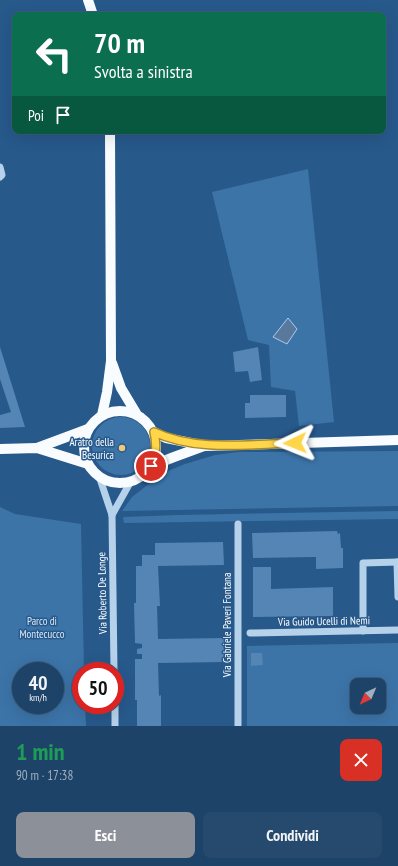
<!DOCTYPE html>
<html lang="it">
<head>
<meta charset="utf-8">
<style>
  :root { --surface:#1d4368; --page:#254a6e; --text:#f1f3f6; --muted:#a0b0c0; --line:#3b5c7c; --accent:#8c9099 }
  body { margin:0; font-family:"PT Sans Narrow",sans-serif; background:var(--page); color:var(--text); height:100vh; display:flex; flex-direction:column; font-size:15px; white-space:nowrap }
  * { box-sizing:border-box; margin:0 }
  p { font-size:13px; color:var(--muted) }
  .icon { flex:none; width:22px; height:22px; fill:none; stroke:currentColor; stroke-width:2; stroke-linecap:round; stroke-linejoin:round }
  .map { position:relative; height:726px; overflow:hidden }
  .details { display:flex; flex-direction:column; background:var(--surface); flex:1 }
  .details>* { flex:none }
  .guide { position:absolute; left:12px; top:12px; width:374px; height:122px; border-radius:8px; box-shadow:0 4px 16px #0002,0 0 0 1px var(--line); background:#0b6e4f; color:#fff; overflow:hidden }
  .needle { width:26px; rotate:224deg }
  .tools { position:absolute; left:350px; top:678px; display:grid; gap:8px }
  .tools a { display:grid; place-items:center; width:36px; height:36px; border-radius:8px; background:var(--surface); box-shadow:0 4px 16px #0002,0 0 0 1px var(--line); font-size:20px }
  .speed { position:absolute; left:12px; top:662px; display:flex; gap:8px; font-size:20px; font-weight:700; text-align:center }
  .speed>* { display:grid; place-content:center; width:52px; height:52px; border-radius:50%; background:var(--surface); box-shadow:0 4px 16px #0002,0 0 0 1px var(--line); line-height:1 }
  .speed small { font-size:10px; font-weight:400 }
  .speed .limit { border:6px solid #d22; background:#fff; color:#111 }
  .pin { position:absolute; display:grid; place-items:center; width:34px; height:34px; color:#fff; margin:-17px; border:2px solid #fff; border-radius:50%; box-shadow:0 1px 4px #0007 }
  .me { position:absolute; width:44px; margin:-22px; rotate:268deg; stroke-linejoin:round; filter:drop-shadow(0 0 3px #0008) }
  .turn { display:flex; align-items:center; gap:14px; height:84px; padding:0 16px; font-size:18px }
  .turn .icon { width:52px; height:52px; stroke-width:2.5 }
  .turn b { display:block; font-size:28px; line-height:34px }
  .then { display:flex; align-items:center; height:38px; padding:0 16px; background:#0003; gap:8px; font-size:15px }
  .round { display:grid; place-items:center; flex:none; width:42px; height:42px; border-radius:8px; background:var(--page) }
  .summary { display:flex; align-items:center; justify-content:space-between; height:68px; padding:0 16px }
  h1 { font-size:24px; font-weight:700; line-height:30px; color:#1e9e55 }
  .action { display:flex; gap:8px; margin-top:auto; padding:8px 16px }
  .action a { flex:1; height:46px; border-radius:8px; background:var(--accent); color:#fff; font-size:16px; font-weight:700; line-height:46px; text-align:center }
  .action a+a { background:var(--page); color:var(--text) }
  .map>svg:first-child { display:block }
  .green { fill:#3c74a8; fill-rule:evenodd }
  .water { fill:#58799c; stroke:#aaccea }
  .building { fill:#5485b4 }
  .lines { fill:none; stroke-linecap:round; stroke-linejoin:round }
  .minor { stroke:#b6d1ea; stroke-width:7 }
  .major { stroke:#f9fcfe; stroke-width:10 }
  .route-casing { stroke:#a68a30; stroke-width:10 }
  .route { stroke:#ffd54a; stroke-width:7 }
  .poi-dot { fill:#f2c87b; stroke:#27598b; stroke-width:1.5 }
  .labels { text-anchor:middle; stroke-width:3; stroke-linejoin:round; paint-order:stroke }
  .poi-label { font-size:11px; fill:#fff; stroke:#27598b; text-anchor:end }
  .street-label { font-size:11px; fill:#fff; stroke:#27598b }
  .park-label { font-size:11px; fill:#dae9f8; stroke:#27598b }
</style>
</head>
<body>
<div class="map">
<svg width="398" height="726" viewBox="0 0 398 726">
  <rect width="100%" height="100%" fill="#27598b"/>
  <g class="green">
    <path d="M308,169l26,253 -35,4 -4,-35 -24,-4 -2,-42 -21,-5 -36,-148z"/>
    <circle cx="121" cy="446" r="29"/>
    <path d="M398,451v55l-276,5 10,-14 31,-24 22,-9 30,-9 23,-3z"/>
    <path d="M0,507l15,7 66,10 3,147h-3v34h4l1,21h-86zM21,671h34v34h-34z"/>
    <path d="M398,511v8l-274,4 -1,-6 55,-2z"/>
    <path d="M398,643v83h-151v-80zM357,685h22v22h-22z"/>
  </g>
  <path class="water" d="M288,318l9,11 -10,15 -14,-7z"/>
  <g class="building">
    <path d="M0,347l25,80 -25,1v-13l11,-3 -11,-33z"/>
    <path d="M258,347l4,33 -12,2 -2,-11 -13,1 -2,-20z"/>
    <path d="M250,395h36v22l-41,1v-15h5z"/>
    <path d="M337,531l1,3 2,-1 1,15h2v20l-27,1v-12l-63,1 -1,-25z"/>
    <path d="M223,542l1,23 -66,1 2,40h-3l1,33 67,-1v24l-67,1 1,33 2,-1v31h-24v-26h-2v-41h7v-5h-5v-5l5,-1v-4l-7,-1 -1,-40h2v-37h6v-11h13v-12z"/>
    <path d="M253,567h18v22l62,-2v29l-80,1z"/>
    <path d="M251,653h11l1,12 -12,1z"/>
  </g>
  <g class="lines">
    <g class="minor">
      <path d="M0,167l2,8 -2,2"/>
      <path d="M99,476l13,39 2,156"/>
      <path d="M112,515l19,-34"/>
      <path d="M238,524v202"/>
      <path d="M397,562l1,35"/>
      <path d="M363,631v-68l35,-1"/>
      <path d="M250,633l148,-3"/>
      <path d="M115,705v21"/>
    </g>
    <g class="major">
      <path d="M88,0l5,15"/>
      <path d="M112,363l9,25 15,25"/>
      <circle cx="120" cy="447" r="36"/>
      <path d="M102,415l5,-23 4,-31 -1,-230"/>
      <path d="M154,432l12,6 40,8 192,-6"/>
      <path d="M37,448l51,-19"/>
      <path d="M0,449l37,-1 51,16"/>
      <path d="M151,466l23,-9 30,-11"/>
    </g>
  </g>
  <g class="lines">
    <defs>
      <path id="route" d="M151,466c5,-12 6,-21 3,-34 43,20 94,12 141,11"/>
    </defs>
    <use href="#route" class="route-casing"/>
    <use href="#route" class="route"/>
  </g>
  <circle class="poi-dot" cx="122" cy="448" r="4"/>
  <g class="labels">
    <g class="poi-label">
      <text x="114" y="446">Aratro della<tspan x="114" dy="13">Besurica</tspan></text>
    </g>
    <g class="street-label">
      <text transform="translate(102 593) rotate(-91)" y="4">Via Roberto De Longe</text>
      <text transform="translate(324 621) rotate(-1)" y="4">Via Guido Ucelli di Nemi</text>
      <text transform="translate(227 625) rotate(-90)" y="4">Via Gabriele Paveri Fontana</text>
    </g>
    <g class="park-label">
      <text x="42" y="625">Parco di<tspan x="42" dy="13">Montecucco</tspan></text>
    </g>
  </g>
</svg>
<div class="tools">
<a><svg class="needle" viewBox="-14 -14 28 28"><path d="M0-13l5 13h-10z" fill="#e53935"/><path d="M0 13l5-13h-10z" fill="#a0b0c0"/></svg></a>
</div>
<div class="speed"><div>40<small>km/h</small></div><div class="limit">50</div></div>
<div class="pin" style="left:151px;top:466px;background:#d93025"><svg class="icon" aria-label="arrive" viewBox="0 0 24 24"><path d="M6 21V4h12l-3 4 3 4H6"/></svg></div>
<svg class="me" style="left:295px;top:443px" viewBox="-20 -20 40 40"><path d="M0-17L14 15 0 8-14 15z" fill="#ffd54a" stroke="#fff" stroke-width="4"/></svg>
<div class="guide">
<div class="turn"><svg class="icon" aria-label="left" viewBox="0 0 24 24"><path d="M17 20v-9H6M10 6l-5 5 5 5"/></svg><div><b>70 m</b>Svolta a sinistra</div></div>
<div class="then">Poi<svg class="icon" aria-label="arrive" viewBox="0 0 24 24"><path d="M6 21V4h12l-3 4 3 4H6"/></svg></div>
</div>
</div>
<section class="details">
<div class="summary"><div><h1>1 min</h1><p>90 m · 17:38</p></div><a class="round" style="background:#d93025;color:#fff"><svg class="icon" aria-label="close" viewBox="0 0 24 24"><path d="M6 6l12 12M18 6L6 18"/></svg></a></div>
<div class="action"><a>Esci</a><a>Condividi</a></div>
</section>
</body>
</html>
